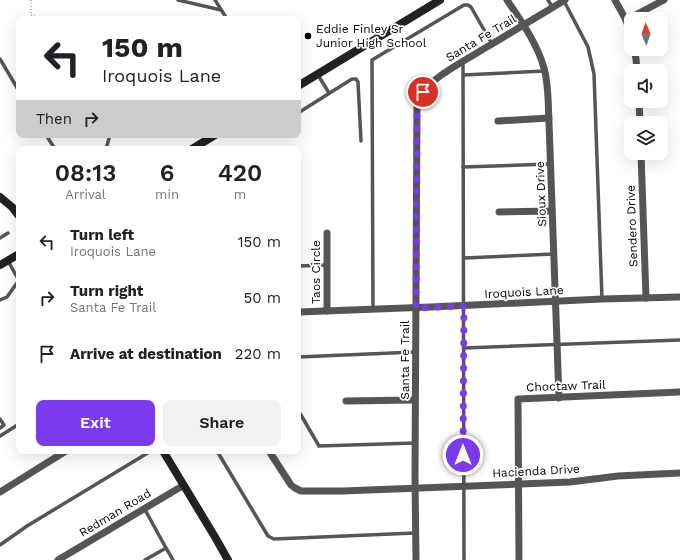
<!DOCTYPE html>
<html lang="en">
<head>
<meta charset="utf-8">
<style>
  :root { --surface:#fff; --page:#f2f2f2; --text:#202124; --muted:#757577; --accent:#7c3aed }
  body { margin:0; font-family:"Work Sans",sans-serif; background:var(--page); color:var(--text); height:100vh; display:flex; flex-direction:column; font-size:15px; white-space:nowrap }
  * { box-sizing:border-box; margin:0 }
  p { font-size:13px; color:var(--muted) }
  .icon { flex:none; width:22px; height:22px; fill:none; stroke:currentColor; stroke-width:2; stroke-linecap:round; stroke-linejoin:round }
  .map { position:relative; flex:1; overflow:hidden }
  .drawer { position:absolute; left:16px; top:146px; width:285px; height:308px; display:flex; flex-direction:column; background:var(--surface); border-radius:8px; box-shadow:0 4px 16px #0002 }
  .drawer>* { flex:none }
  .top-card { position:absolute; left:16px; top:16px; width:285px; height:122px; border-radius:8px; box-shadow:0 4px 16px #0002; background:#fff; color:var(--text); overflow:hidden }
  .needle { width:26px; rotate:358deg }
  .tools { position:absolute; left:624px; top:12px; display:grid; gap:8px }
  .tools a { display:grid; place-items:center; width:44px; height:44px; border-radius:8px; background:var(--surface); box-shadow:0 4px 16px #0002; font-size:20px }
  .pin { position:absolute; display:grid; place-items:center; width:34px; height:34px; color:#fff; margin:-17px; border:2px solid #fff; border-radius:50%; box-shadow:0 1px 4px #0007 }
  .me { position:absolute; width:44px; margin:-22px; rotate:0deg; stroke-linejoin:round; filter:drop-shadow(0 0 3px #0008) }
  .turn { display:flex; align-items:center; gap:14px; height:84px; padding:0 20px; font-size:18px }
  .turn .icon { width:52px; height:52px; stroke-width:2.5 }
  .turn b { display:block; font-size:28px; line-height:34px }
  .then { display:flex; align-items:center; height:38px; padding:0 20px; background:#0003; gap:8px; font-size:15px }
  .eta { display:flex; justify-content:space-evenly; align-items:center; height:68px; text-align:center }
  .eta b { font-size:24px; font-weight:600; line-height:28px }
  .button { display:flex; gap:8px; margin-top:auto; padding:8px 20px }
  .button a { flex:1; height:46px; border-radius:8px; background:var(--accent); color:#fff; font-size:16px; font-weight:600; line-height:46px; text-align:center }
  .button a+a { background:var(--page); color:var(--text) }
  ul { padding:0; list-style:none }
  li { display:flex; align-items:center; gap:12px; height:56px; padding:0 20px }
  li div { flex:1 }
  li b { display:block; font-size:15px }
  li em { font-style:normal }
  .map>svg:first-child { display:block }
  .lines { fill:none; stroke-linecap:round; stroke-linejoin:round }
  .path { stroke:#777; stroke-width:1; stroke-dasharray:1 2; stroke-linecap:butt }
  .lane { stroke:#555; stroke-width:3.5 }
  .street { stroke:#555; stroke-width:7 }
  .secondary { stroke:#222; stroke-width:8 }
  .route { stroke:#7c3aed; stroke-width:7; stroke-dasharray:0 12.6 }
  .poi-dot { fill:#000; stroke:#fff; stroke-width:1.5 }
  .labels { text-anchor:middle; stroke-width:3.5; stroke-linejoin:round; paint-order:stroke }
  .poi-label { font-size:12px; fill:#000; stroke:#fff; text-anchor:start }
  .street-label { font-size:12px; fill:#000; stroke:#fff }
</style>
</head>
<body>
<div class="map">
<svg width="680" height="560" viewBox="0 0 680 560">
  <rect width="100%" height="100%" fill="#fff"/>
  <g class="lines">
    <path class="path" d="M31,0v15l7,2"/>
    <g class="lane">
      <path d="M178,0l43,10"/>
      <path d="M215,0l12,19"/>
      <path d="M548,0l5,8"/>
      <path d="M564,1l24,46 6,27 8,225"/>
      <path d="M0,59l19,32"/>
      <path d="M463,61l1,499"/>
      <path d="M318,75l11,18"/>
      <path d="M463,75l82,-4"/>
      <path d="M298,113l54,-34h4l2,3 3,59"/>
      <path d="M46,135l9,14"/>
      <path d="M106,149l4,-14"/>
      <path d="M463,167l87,-3"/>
      <path d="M0,238l8,-5"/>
      <path d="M464,258l90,-4"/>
      <path d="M8,261l9,16 2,1"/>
      <path d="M298,266l29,-1"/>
      <path d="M0,300l7,-3 12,-17"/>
      <path d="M373,309l-1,-249 92,-55h4l3,2 21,37"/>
      <path d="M464,348l216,-8"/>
      <path d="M298,357l117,-5"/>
      <path d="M298,410l21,36 96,-3"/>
      <path d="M0,419l4,6 -4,3"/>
      <path d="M0,436l19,-12"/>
      <path d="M217,451l51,85 6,3 141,-6"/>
      <path d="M144,508l22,40 7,12"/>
      <path d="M0,545l27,-19 124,-75"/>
      <path d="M145,560l21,-12"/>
    </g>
    <g class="street">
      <path d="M507,0c14,21 30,43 37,68 5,18 4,37 5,55l10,275"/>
      <path d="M615,0l11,20 5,16"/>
      <path d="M626,20l38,-20"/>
      <path d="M634,49l2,10 1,12"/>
      <path d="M639,101l1,22"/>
      <path d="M498,121l51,-3"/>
      <path d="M641,153l5,145"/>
      <path d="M499,212l53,-1"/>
      <path d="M327,233v78"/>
      <path d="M298,312l133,-5 171,-8 78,-2"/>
      <path d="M346,401l69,-1"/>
      <path d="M269,451l22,34 4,3 6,3h42l227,-9 48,-6 62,-3"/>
      <path d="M0,492l66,-41"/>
      <path d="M58,560l126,-75"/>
      <path d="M416,560l-1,-84 2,-372c2,-3 3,-8 5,-11 11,-14 28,-24 43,-33 9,-5 18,-11 27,-16l73,-44"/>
      <path d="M519,560l-1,-161 162,-7"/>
    </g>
    <g class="secondary">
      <path d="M298,86l142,-86"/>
      <path d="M192,149l23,-14"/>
      <path d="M0,197l12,10 7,9"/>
      <path d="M0,265l19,-11"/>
      <path d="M163,451l52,86 13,23"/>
    </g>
  </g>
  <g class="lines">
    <path class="route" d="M423,92l-2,3 -4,9 -1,204 48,-2 -1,149"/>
  </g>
  <circle class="poi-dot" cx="308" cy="36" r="4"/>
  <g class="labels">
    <g class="poi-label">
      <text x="316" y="33">Eddie Finley Sr<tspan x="316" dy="14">Junior High School</tspan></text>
    </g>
    <g class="street-label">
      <text transform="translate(481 38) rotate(-31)" y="4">Santa Fe Trail</text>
      <text transform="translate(541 194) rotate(-92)" y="4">Sioux Drive</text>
      <text transform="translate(632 226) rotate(-92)" y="4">Sendero Drive</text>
      <text transform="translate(316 272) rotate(-90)" y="4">Taos Circle</text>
      <text transform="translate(524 292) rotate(-3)" y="4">Iroquois Lane</text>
      <text transform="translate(405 360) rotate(-90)" y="4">Santa Fe Trail</text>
      <text transform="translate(566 386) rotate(-2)" y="4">Choctaw Trail</text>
      <text transform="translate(536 471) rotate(-3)" y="4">Hacienda Drive</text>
      <text transform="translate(115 513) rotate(-31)" y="4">Redman Road</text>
    </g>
  </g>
</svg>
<div class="tools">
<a><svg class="needle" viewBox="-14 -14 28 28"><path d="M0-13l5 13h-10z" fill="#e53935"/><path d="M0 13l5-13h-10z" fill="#757577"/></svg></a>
<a><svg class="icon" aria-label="sound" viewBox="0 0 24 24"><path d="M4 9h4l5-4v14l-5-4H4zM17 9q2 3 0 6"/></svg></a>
<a><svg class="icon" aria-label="layers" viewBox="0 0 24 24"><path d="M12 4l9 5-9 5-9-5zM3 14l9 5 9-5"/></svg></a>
</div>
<div class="pin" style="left:423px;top:92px;background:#d93025"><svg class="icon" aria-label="arrive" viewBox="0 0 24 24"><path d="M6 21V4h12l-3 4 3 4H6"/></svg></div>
<svg class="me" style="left:463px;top:455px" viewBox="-20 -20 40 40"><circle r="17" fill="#7c3aed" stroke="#fff" stroke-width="3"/><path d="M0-11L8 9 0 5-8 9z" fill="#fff"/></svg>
<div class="top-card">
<div class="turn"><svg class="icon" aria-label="left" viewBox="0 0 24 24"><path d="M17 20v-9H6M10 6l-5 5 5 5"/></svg><div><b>150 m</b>Iroquois Lane</div></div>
<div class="then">Then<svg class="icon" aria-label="right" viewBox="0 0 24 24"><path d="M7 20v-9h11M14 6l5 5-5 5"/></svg></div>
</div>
<section class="drawer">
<div class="eta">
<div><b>08:13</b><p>Arrival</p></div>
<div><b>6</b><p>min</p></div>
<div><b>420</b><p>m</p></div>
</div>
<ul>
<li><svg class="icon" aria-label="left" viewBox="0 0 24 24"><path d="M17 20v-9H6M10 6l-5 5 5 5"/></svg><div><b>Turn left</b><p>Iroquois Lane</p></div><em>150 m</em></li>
<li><svg class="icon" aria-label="right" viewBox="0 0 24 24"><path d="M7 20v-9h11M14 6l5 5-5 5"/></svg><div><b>Turn right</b><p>Santa Fe Trail</p></div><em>50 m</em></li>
<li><svg class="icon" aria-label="arrive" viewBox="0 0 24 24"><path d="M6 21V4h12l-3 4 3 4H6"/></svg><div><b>Arrive at destination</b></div><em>220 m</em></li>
</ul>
<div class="button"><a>Exit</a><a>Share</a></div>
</section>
</div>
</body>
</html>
